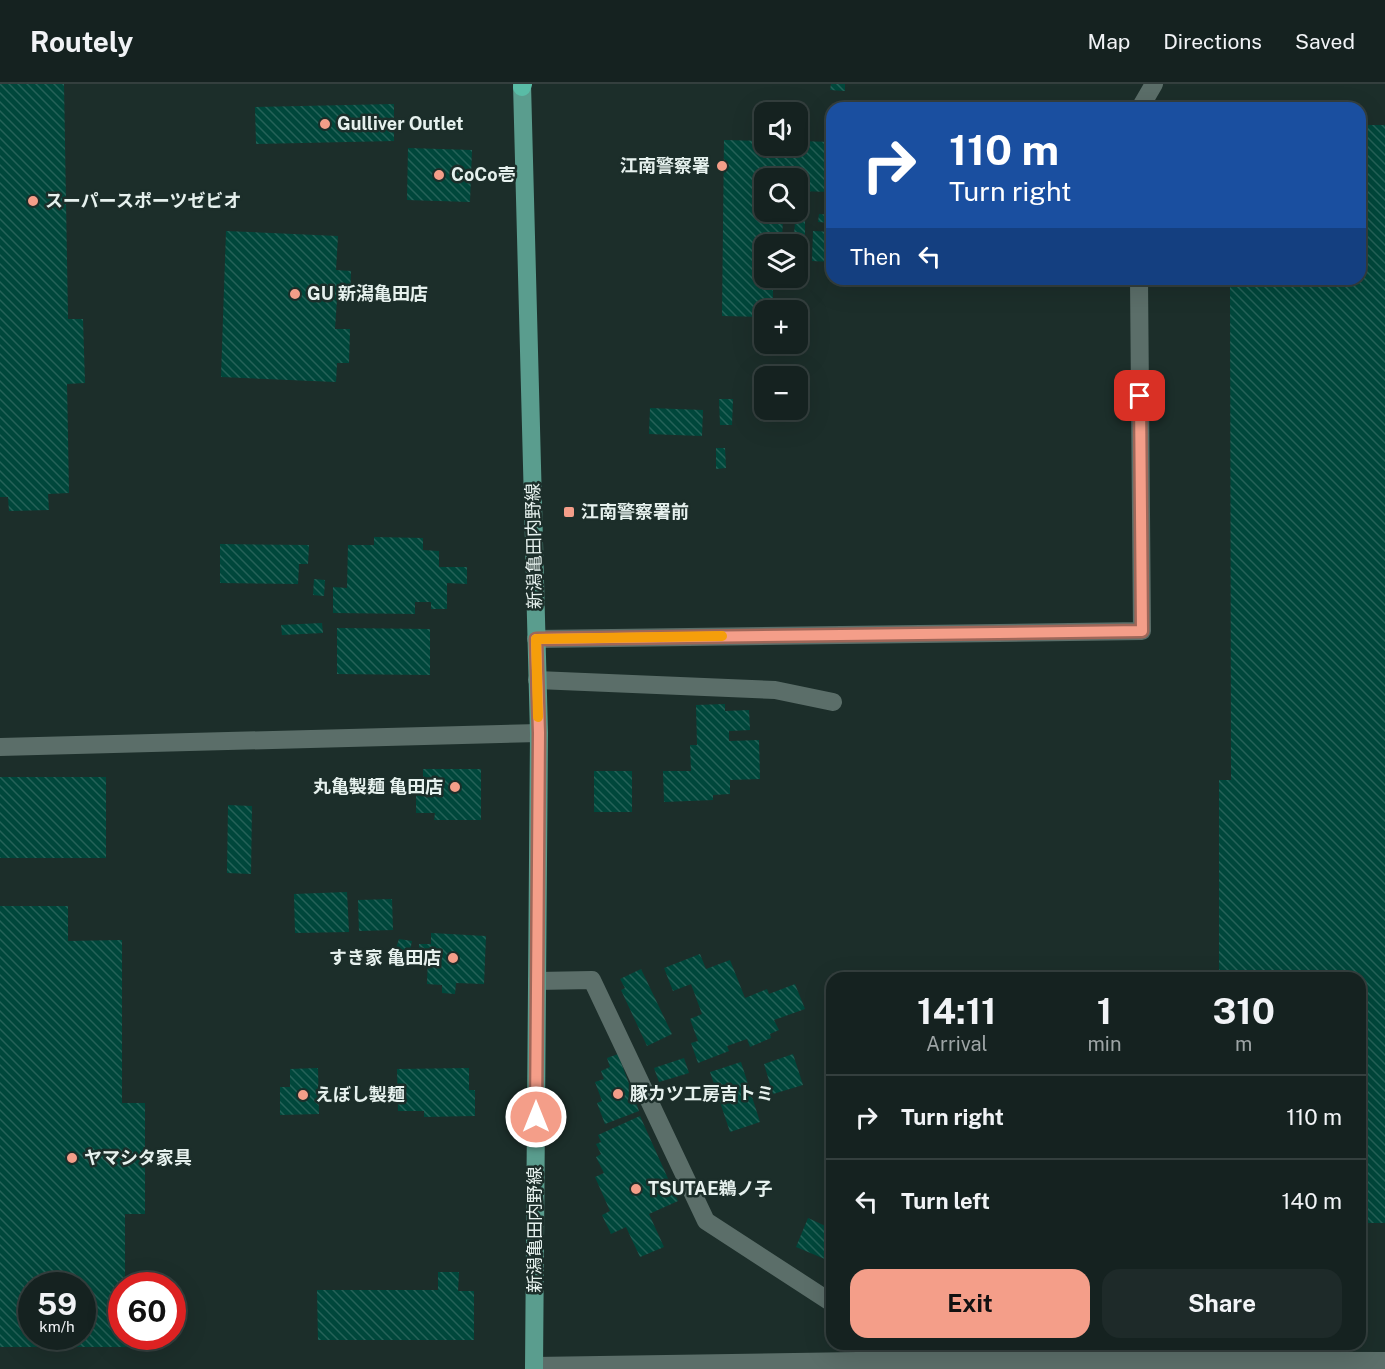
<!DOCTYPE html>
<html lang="en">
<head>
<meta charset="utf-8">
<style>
  :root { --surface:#152220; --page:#1e2a29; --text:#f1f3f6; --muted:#9da4a5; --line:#343f3e; --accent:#f49e89 }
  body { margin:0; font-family:"Public Sans","Noto Sans JP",sans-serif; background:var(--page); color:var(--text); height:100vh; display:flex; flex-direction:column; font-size:22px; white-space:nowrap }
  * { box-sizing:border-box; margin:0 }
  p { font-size:20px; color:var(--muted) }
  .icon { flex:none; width:33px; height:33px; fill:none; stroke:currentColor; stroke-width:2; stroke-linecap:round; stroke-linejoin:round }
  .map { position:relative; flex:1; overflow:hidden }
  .panel { position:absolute; left:826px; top:888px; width:540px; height:378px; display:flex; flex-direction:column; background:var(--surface); border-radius:18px; box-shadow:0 6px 24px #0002,0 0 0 2px var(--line) }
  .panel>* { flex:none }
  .banner { position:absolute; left:826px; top:18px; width:540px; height:183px; border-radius:18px; box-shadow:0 6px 24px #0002,0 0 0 2px var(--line); background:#1a4fa0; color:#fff; overflow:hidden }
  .buttons { position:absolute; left:754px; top:18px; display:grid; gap:12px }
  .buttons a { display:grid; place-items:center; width:54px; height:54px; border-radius:12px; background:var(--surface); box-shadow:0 6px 24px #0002,0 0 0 2px var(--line); font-size:30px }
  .speed { position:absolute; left:18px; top:1188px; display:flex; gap:12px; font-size:30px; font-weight:700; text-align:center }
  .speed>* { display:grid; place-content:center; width:78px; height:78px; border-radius:50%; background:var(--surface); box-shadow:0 6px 24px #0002,0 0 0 2px var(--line); line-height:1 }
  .speed small { font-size:15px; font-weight:400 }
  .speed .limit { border:9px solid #d22; background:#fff; color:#111 }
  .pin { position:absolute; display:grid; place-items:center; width:51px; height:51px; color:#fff; margin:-26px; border-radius:12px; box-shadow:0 3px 9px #0006 }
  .me { position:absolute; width:66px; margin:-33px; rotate:0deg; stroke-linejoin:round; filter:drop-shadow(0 0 4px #0008) }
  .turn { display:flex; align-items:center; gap:21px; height:126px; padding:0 24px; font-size:27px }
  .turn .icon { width:78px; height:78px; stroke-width:2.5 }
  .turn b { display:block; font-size:42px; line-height:51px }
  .then { display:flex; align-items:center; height:57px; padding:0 24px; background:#0003; gap:12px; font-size:22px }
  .eta { display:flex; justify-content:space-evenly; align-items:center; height:102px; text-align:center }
  .eta b { font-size:36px; font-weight:700; line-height:42px }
  .cta { display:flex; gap:12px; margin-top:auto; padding:12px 24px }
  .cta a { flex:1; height:69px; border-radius:18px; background:var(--accent); color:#111; font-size:24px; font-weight:700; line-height:69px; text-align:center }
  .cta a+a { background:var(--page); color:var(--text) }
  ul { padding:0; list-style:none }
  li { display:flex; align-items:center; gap:18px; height:84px; padding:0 24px; border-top:2px solid var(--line) }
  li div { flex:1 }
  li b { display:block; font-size:22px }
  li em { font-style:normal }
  header { display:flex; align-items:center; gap:36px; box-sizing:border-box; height:84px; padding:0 30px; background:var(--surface); border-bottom:2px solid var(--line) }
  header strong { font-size:28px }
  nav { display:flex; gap:33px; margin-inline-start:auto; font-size:21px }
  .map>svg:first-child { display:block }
  .building { fill:url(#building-back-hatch); fill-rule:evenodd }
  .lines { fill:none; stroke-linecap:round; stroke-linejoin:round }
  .minor { stroke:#5b6e69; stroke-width:18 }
  .major { stroke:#5a9d8e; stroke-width:18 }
  .highway { stroke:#59bca6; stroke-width:18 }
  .route-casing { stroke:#9f6759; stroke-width:15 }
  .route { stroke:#f49e89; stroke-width:10 }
  .slow { stroke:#f59e0b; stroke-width:10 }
  .poi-dot { fill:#f49e89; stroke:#1c2e2a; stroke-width:2 }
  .labels { text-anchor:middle; stroke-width:5; stroke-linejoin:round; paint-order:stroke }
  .poi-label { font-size:18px; font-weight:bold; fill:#e6f1ee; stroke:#1c2e2a; text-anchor:start }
  .street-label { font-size:18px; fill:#e6f1ee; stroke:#1c2e2a }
</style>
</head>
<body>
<header>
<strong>Routely</strong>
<nav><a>Map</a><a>Directions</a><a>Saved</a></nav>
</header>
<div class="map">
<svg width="1385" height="1285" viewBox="0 0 1385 1285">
  <defs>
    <pattern id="building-back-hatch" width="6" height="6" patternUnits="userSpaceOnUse" patternTransform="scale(1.5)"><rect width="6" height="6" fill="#00473b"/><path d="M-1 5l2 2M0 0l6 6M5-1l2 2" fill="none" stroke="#256258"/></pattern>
  </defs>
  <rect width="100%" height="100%" fill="#1c2e2a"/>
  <g class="building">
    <path d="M0,0h64l4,235h15l2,64 -18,1 2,109 -21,1 1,16 -40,1 -1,-14h-8z"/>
    <path d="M831,0h14v7l-15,-1z"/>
    <path d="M394,20v37l-138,3 -1,-37z"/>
    <path d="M1360,41h25v1098h-25v-245h-141v-198h12l-1,-501h130z"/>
    <path d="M724,56l41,1v5h33v-5l33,1 -1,50 -32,-1v-13h-33v34h33v-8h7v31h-11l1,-13h-12l-1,15h-8v7h-9v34h8v32h-8v7l-43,-1z"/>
    <path d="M408,64l64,2 -2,52 -63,-2z"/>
    <path d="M819,130l13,1v8l-14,-1z"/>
    <path d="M226,147l112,5 -2,34 15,1 -1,29 -13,-1 -2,30h15l-1,34h-12l-1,19 -115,-5z"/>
    <path d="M813,147l19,1v30l-20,-1z"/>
    <path d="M719,315h14l-1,26h-12z"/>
    <path d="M650,324l53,2 -1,26 -53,-2z"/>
    <path d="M716,364h9l1,20 -10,1z"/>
    <path d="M374,453l49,1v12l16,1v16h28v17l-20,-1v26h-16v-7h-16v12l-82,-1v-26l14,1 1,-43h26z"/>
    <path d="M220,460l89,1 -1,19h-9l-1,20 -78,-1z"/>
    <path d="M314,495l11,1 -1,16 -11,-1z"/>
    <path d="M322,539l1,10 -41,2 -1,-10z"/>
    <path d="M337,544l93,1v46l-93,-1z"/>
    <path d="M725,620v7l24,-1 1,20 -21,1v10l30,-1 1,39 -30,1v14l-17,1v5l-49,2 -1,-31h28l-1,-26h7l-1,-40z"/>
    <path d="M423,685h58v51h-47l1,-7h-19v-21h7z"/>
    <rect x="594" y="687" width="38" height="41"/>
    <rect x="0" y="693" width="106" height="81"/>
    <path d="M228,721l24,1 -1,68 -24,-1z"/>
    <path d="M347,808l2,40 -54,1 -1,-39z"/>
    <path d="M392,815l1,31 -34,1 -1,-31z"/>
    <path d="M0,822h68v35l54,-1v163h23v111h-20v72h-3v50h15v11h-137zM32,1202h50v50h-50z"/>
    <path d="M431,849l55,3 -2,48 -28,-1 -1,11 -13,-1v-8l-15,-1 1,-28h-9v-12h12z"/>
    <path d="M399,855l13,2 -2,10 -14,-3z"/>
    <path d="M700,870l6,15 24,-9 15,38 22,-9 2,5 26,-10 10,25 -31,11 5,10 -9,4 1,4 -21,9 -3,-8 -20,7 2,5 -31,12 -7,-20 7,-2 -8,-22 12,-5 -11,-30 -18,7 -9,-23z"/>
    <path d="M641,885l31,65 -25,12 -26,-56 4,-2 -5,-9z"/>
    <path d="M618,970l21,57 -34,13 -8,-21 5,-2 -7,-19 9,-3 -3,-8 9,-4 -3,-9z"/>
    <path d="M793,970l10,31 -30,9 -9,-30z"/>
    <path d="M684,974l5,15 -30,9 -5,-14z"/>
    <path d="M741,978l19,60 -30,10 -20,-60z"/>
    <path d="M318,984l1,46 -39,1v-28h10v-18z"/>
    <path d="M469,984v22h6v26l-51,1v-6h-26l-1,-42z"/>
    <path d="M640,1032l38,85 -29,13 15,33 -24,10 -14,-30 -15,7 -9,-19 8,-4 -15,-34 9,-4 -8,-16 5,-3 -5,-10 5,-2 -3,-7z"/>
    <path d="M808,1134l24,11v33l-36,-15z"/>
    <path d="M438,1188h21l-1,19h16v49h-156l-1,-50h121z"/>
  </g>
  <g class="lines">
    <g class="minor">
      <path d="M1140,24l14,-24"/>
      <path d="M536,555l606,-8 -3,-352"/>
      <path d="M537,596l238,10 58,12"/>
      <path d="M0,663l539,-14"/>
      <path d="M537,897l55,-1 114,241 126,82"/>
      <path d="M896,1260l26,17"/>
      <path d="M534,1282l387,-6 464,1"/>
    </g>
    <path class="major" d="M522,0l17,649 -5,636"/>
    <path class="highway" d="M522,3l1,-3"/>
  </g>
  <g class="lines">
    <defs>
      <path id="route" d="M536,1033l3,-384 -3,-94 606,-8 -2,-235"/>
    </defs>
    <use href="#route" class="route-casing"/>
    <use href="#route" class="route"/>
    <path class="slow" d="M538,633l-2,-78 186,-3"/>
  </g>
  <g class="poi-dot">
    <circle cx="325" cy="40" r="6"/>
    <circle cx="722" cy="82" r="6"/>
    <circle cx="439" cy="91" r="6"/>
    <circle cx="33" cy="117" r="6"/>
    <circle cx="295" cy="210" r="6"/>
    <rect x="563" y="422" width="12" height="12" rx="3"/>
    <circle cx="455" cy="703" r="6"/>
    <circle cx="453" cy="874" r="6"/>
    <circle cx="618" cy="1010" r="6"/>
    <circle cx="303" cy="1011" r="6"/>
    <circle cx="72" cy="1074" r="6"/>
    <circle cx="636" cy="1105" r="6"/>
  </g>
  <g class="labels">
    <g class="poi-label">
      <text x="337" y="46">Gulliver Outlet</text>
      <text x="710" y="88" text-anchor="end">江南警察署</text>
      <text x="451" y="97">CoCo壱</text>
      <text x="45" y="123">スーパースポーツゼビオ</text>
      <text x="307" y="216">GU 新潟亀田店</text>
      <text x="581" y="434">江南警察署前</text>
      <text x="443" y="709" text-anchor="end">丸亀製麺 亀田店</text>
      <text x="441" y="880" text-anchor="end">すき家 亀田店</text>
      <text x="630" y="1016">豚カツ工房吉トミ</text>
      <text x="315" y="1017">えぼし製麺</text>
      <text x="84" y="1080">ヤマシタ家具</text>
      <text x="648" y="1111">TSUTAE鵜ノ子</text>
    </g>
    <g class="street-label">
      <text transform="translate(534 462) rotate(-91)" y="6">新潟亀田内野線</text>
      <text transform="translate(535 1146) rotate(-90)" y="6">新潟亀田内野線</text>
    </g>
  </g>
</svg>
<div class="buttons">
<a><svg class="icon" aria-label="sound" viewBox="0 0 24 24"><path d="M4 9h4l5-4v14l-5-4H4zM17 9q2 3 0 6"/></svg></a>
<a><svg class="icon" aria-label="search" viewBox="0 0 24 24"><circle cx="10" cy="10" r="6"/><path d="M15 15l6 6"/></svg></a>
<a><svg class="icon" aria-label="layers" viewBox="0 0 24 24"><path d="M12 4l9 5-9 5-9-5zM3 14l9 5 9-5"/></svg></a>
<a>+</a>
<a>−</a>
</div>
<div class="speed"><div>59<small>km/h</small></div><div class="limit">60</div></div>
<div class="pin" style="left:1140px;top:312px;background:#d93025"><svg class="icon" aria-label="arrive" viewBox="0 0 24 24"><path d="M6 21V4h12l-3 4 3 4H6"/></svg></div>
<svg class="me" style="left:536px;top:1033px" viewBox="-20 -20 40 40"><circle r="17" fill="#f49e89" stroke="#fff" stroke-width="3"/><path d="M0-11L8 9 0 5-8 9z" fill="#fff"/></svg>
<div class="banner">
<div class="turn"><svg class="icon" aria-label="right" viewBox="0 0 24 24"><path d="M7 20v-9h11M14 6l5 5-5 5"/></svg><div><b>110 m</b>Turn right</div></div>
<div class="then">Then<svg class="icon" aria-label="left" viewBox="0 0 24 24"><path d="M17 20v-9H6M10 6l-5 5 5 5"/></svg></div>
</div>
<section class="panel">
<div class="eta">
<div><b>14:11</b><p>Arrival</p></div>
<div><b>1</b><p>min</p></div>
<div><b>310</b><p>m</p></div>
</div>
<ul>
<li><svg class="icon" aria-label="right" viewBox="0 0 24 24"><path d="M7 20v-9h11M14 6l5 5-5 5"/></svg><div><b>Turn right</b></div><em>110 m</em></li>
<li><svg class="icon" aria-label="left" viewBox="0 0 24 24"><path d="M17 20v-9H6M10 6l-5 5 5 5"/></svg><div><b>Turn left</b></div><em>140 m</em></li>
</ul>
<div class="cta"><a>Exit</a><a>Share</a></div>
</section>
</div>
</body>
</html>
